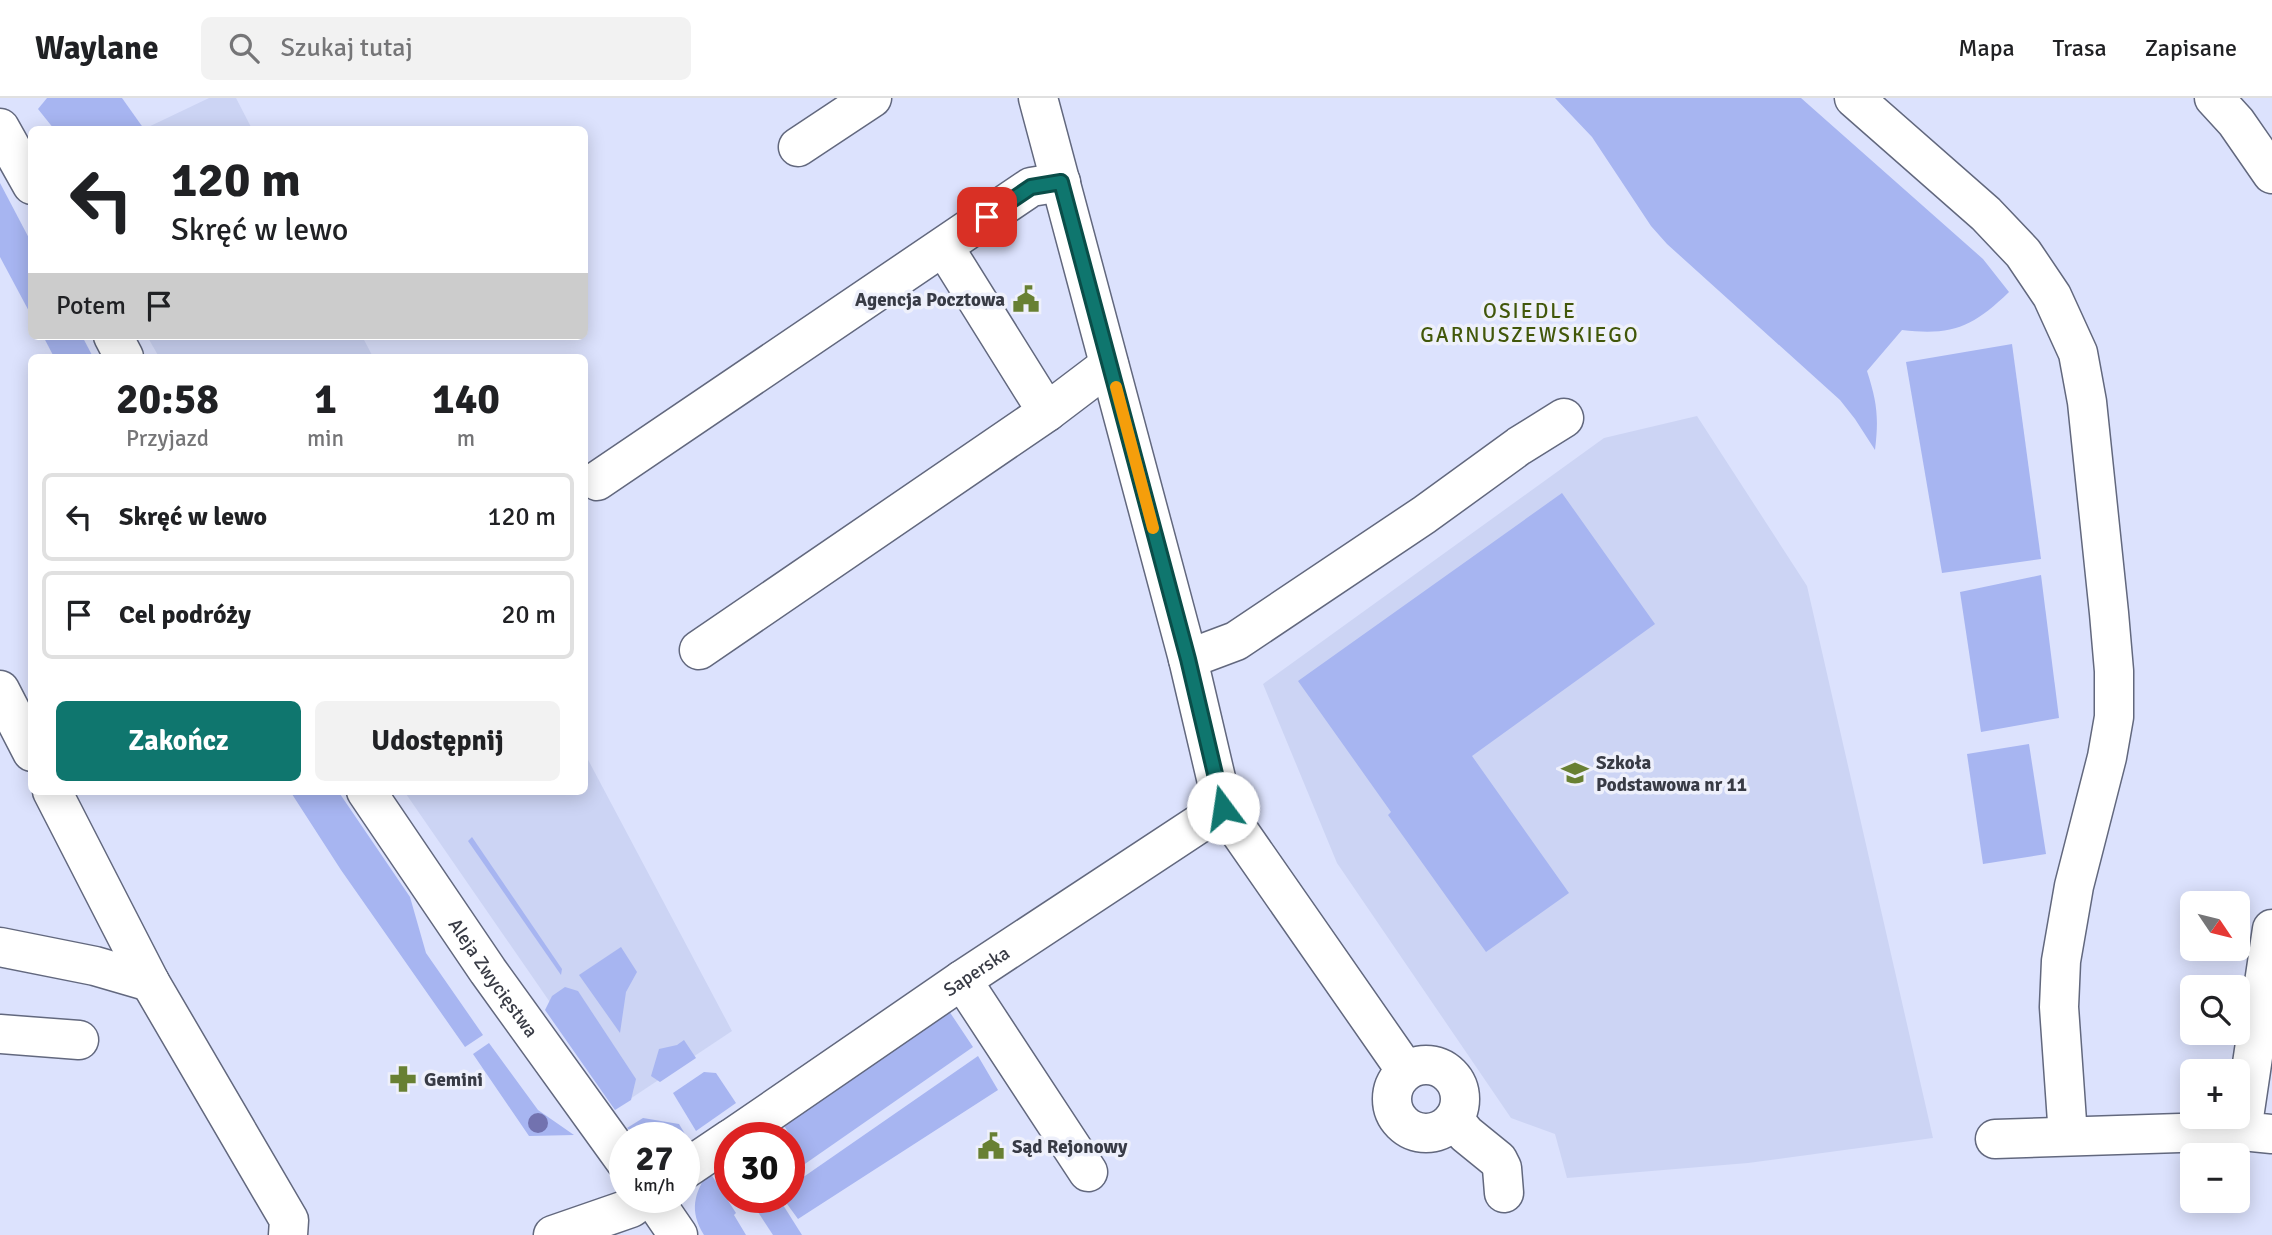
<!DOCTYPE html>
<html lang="pl">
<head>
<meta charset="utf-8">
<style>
  :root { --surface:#fff; --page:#f2f2f2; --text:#202124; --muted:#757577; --line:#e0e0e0; --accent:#0f766e }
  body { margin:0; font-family:Signika,sans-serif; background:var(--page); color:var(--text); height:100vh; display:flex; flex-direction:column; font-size:26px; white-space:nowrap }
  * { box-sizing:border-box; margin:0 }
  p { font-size:23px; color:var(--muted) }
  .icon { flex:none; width:38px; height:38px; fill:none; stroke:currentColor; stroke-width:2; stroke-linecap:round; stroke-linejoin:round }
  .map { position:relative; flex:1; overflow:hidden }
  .side { position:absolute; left:28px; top:256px; width:560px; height:441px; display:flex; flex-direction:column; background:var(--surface); border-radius:10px; box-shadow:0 4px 18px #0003 }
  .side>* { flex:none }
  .guide { position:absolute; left:28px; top:28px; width:560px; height:214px; border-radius:10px; box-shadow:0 4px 18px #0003; background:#fff; color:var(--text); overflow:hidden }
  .needle { width:46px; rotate:125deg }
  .fabs { position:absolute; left:2180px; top:793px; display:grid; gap:14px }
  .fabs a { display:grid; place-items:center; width:70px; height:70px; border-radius:10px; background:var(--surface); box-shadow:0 4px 18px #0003; font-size:35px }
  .speed { position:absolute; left:609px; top:1024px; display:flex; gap:14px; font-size:35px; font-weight:700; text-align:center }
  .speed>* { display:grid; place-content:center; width:91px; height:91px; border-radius:50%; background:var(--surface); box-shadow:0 4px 18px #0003; line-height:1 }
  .speed small { font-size:18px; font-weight:400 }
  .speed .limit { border:10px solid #d22; background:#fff; color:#111 }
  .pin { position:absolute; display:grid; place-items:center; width:60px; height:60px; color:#fff; margin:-30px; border-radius:14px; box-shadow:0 4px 10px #0006 }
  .me { position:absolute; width:77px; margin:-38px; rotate:346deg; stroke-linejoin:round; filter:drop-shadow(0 0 5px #0008) }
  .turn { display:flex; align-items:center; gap:24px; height:147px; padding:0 28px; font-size:32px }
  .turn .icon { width:91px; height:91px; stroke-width:2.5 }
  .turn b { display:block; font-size:49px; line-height:60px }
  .then { display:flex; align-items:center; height:66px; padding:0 28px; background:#0003; gap:14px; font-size:26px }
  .eta { display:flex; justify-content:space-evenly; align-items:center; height:119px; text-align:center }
  .eta b { font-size:42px; font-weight:800; line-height:49px }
  .button { display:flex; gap:14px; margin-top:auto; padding:14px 28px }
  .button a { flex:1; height:80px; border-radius:10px; background:var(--accent); color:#fff; font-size:28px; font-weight:800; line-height:80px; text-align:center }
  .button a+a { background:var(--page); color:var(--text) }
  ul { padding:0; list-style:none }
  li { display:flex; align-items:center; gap:21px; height:88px; margin:0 14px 10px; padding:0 14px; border:4px solid var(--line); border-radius:10px }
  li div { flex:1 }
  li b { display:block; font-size:26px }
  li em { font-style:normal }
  header { display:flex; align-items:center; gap:42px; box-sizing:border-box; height:98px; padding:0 35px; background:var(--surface); border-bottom:2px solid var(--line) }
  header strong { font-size:33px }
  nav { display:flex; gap:38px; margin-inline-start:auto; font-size:24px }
  .search { width:490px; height:63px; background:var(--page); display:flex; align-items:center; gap:18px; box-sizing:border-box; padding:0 24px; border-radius:10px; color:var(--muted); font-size:26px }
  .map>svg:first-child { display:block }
  .built { fill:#ccd4f4 }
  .green { fill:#a7b5f1 }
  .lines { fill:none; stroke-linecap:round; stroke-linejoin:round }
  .minor-casing { stroke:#62687e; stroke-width:41 }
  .minor { stroke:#fff; stroke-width:38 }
  .tree { fill:#7272af }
  .route-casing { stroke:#0a4d48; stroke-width:18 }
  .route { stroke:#0f766e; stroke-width:12 }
  .slow { stroke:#f59e0b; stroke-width:12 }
  .labels { text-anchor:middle; stroke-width:7; stroke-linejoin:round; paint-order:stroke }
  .poi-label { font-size:19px; font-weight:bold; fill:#383b45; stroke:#eef0fb; text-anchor:start }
  .street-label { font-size:19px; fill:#383b45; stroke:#eef0fb }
  .neighbourhood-label { font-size:21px; letter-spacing:2px; fill:#42570a; stroke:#eef0fb }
</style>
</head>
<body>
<header>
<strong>Waylane</strong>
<div class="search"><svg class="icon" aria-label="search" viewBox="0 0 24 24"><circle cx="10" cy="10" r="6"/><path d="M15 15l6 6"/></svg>Szukaj tutaj</div>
<nav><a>Mapa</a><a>Trasa</a><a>Zapisane</a></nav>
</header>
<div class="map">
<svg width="2272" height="1137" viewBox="0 0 2272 1137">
  <rect width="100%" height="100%" fill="#dce2fd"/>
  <g class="built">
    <path d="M209,0h27l16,31 -110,1z"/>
    <path d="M147,238h215l11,21h-214z"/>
    <path d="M1697,318l110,170 126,552 -185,25 -181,15 -12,-44 -44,-16 -174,-255 -74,-179 341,-246z"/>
    <path d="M585,656l147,277 -111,74 -217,-314h180z"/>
  </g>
  <g class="green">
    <path d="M47,0h75l22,31h-90l-16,-20z"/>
    <path d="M1555,0h246l182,161 26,33c-36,35 -57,44 -107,38l-35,41c10,31 12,46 8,79l-20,-31 -15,-19 -173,-156 -16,-18 -59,-89z"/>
    <path d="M0,85l31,59v73l-31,-58z"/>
    <path d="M43,238h39l11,21h-39z"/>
    <path d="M2012,246l29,215 -99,14 -36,-211z"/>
    <path d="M1562,395l93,131 -183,132 97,137 -83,59 -98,-137 3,-3 -93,-131z"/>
    <path d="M2041,477l18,143 -78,14 -21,-140z"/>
    <path d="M2029,646l17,110 -63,10 -16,-110z"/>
    <path d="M290,693h48l72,106 16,56 57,82 -18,12 -124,-177z"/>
    <path d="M472,739l90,132 -1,6 -93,-134z"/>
    <path d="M621,849l16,25 -11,20 -6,41 -41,-58z"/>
    <path d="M565,889l13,4 58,88 -5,21 -16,10 -70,-100 7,-14z"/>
    <path d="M947,910l26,39 -184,128v-13l12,-9 -21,-34z"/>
    <path d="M684,942l12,18 -36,24 -9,-6 8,-27 18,-4z"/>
    <path d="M489,945l49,67 36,25 -45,1 -56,-82z"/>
    <path d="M978,958l20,34 -200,129 -16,-22h7v-10z"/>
    <path d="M704,974l12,1 20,30 -40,28 -23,-38z"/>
    <path d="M643,1020l36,6 6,10 -6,3h-40l-12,-9z"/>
    <path d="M709,1073l27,42 -2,2 12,20h-42c-15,-24 -10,-42 5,-64z"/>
    <path d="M762,1099h16l24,38h-29l-21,-32z"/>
  </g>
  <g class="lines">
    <defs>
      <g id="minor">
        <path d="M1038,0l150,561 35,149 183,263"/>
        <path d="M1854,0l132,116 37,39 29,43 26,57 9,49 22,211 5,58v46l-7,40 -33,129 -13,75 -2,46 9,129"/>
        <path d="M2214,0l22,24 36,52"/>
        <path d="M0,30l32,57"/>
        <path d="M798,49l74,-49"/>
        <path d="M944,149l103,165"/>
        <path d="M113,238l11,21"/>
        <path d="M597,383l434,-294 30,-5"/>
        <path d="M699,552l348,-238 62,-47"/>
        <path d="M1188,561l48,-18 188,-126 95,-69 45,-28"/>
        <path d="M0,592l32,62"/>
        <path d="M52,693l98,191 139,238 -1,15"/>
        <path id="s1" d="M366,693l122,180 137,190"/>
        <path d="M2272,831l-30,202 30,3"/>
        <path d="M0,849l95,19 55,16"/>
        <path d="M962,882l126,192"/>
        <path d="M0,936l79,6"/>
        <circle cx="1426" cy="1001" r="34"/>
        <path d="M1454,1021l12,15 32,26 4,8 2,25"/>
        <path id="s2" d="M732,1040l230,-158 261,-172"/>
        <path d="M1995,1041l247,-8"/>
        <path d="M684,1072l46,-31"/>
        <path d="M652,1099l26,38"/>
        <path d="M553,1137l78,-27 15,-11"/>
      </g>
    </defs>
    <use href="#minor" class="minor-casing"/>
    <use href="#minor" class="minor"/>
  </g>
  <circle class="tree" cx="538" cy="1025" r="10"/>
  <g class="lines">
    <defs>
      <path id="route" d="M987,119l44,-30 30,-5 127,477 35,149"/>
    </defs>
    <use href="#route" class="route-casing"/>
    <use href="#route" class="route"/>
    <path class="slow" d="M1116,289l37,141"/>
  </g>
  <defs>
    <symbol id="civic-bare" viewBox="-9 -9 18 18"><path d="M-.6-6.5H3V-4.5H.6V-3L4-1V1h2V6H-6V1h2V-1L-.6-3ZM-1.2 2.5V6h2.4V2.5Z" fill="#688033" stroke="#eef0fb" stroke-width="2.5" paint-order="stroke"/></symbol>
    <symbol id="school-bare" viewBox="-9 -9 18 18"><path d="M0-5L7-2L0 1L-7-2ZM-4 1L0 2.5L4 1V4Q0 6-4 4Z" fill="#688033" stroke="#eef0fb" stroke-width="2.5" paint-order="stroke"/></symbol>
    <symbol id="pharmacy-bare" viewBox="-9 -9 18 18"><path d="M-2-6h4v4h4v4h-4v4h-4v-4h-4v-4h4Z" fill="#688033" stroke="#eef0fb" stroke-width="2.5" paint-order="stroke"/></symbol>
  </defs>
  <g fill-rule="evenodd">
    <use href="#civic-bare" x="1007" y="182" width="38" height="38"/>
    <use href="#school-bare" x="1556" y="656" width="38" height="38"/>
    <use href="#pharmacy-bare" x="384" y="962" width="38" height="38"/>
    <use href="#civic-bare" x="972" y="1029" width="38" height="38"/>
  </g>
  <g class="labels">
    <g class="poi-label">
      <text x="1005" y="208" text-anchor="end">Agencja Pocztowa</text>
      <text x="1596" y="671">Szkoła<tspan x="1596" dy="22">Podstawowa nr 11</tspan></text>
      <text x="424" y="988">Gemini</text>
      <text x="1012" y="1055">Sąd Rejonowy</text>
    </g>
    <g class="street-label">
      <text dy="7" stroke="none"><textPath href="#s2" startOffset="296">Saperska</textPath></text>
      <text dy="7" stroke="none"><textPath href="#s1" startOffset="226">Aleja Zwycięstwa</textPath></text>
    </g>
    <g class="neighbourhood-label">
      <text x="1530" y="220">OSIEDLE<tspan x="1530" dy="24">GARNUSZEWSKIEGO</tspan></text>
    </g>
  </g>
</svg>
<div class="fabs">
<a><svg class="needle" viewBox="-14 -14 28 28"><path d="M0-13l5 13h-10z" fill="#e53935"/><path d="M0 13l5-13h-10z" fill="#757577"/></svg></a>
<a><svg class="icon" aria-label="search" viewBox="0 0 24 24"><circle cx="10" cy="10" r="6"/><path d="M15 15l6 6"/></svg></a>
<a>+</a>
<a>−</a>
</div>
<div class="speed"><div>27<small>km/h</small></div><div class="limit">30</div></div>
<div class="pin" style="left:987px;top:119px;background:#d93025"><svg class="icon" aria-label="arrive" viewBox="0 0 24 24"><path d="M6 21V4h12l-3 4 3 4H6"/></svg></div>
<svg class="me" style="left:1223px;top:710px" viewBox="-20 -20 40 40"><circle r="19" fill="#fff"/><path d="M0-13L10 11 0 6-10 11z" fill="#0f766e"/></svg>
<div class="guide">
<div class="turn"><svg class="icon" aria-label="left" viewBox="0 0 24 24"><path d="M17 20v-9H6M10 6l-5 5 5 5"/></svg><div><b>120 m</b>Skręć w lewo</div></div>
<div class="then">Potem<svg class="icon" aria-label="arrive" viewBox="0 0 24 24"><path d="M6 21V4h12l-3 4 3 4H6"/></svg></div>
</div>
<section class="side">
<div class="eta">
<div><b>20:58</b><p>Przyjazd</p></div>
<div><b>1</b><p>min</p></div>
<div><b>140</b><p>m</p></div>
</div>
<ul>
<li><svg class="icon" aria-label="left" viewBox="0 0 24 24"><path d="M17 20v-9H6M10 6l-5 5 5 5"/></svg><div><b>Skręć w lewo</b></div><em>120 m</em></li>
<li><svg class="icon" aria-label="arrive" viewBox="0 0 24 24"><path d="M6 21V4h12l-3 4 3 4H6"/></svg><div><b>Cel podróży</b></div><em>20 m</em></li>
</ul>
<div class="button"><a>Zakończ</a><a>Udostępnij</a></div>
</section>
</div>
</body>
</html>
